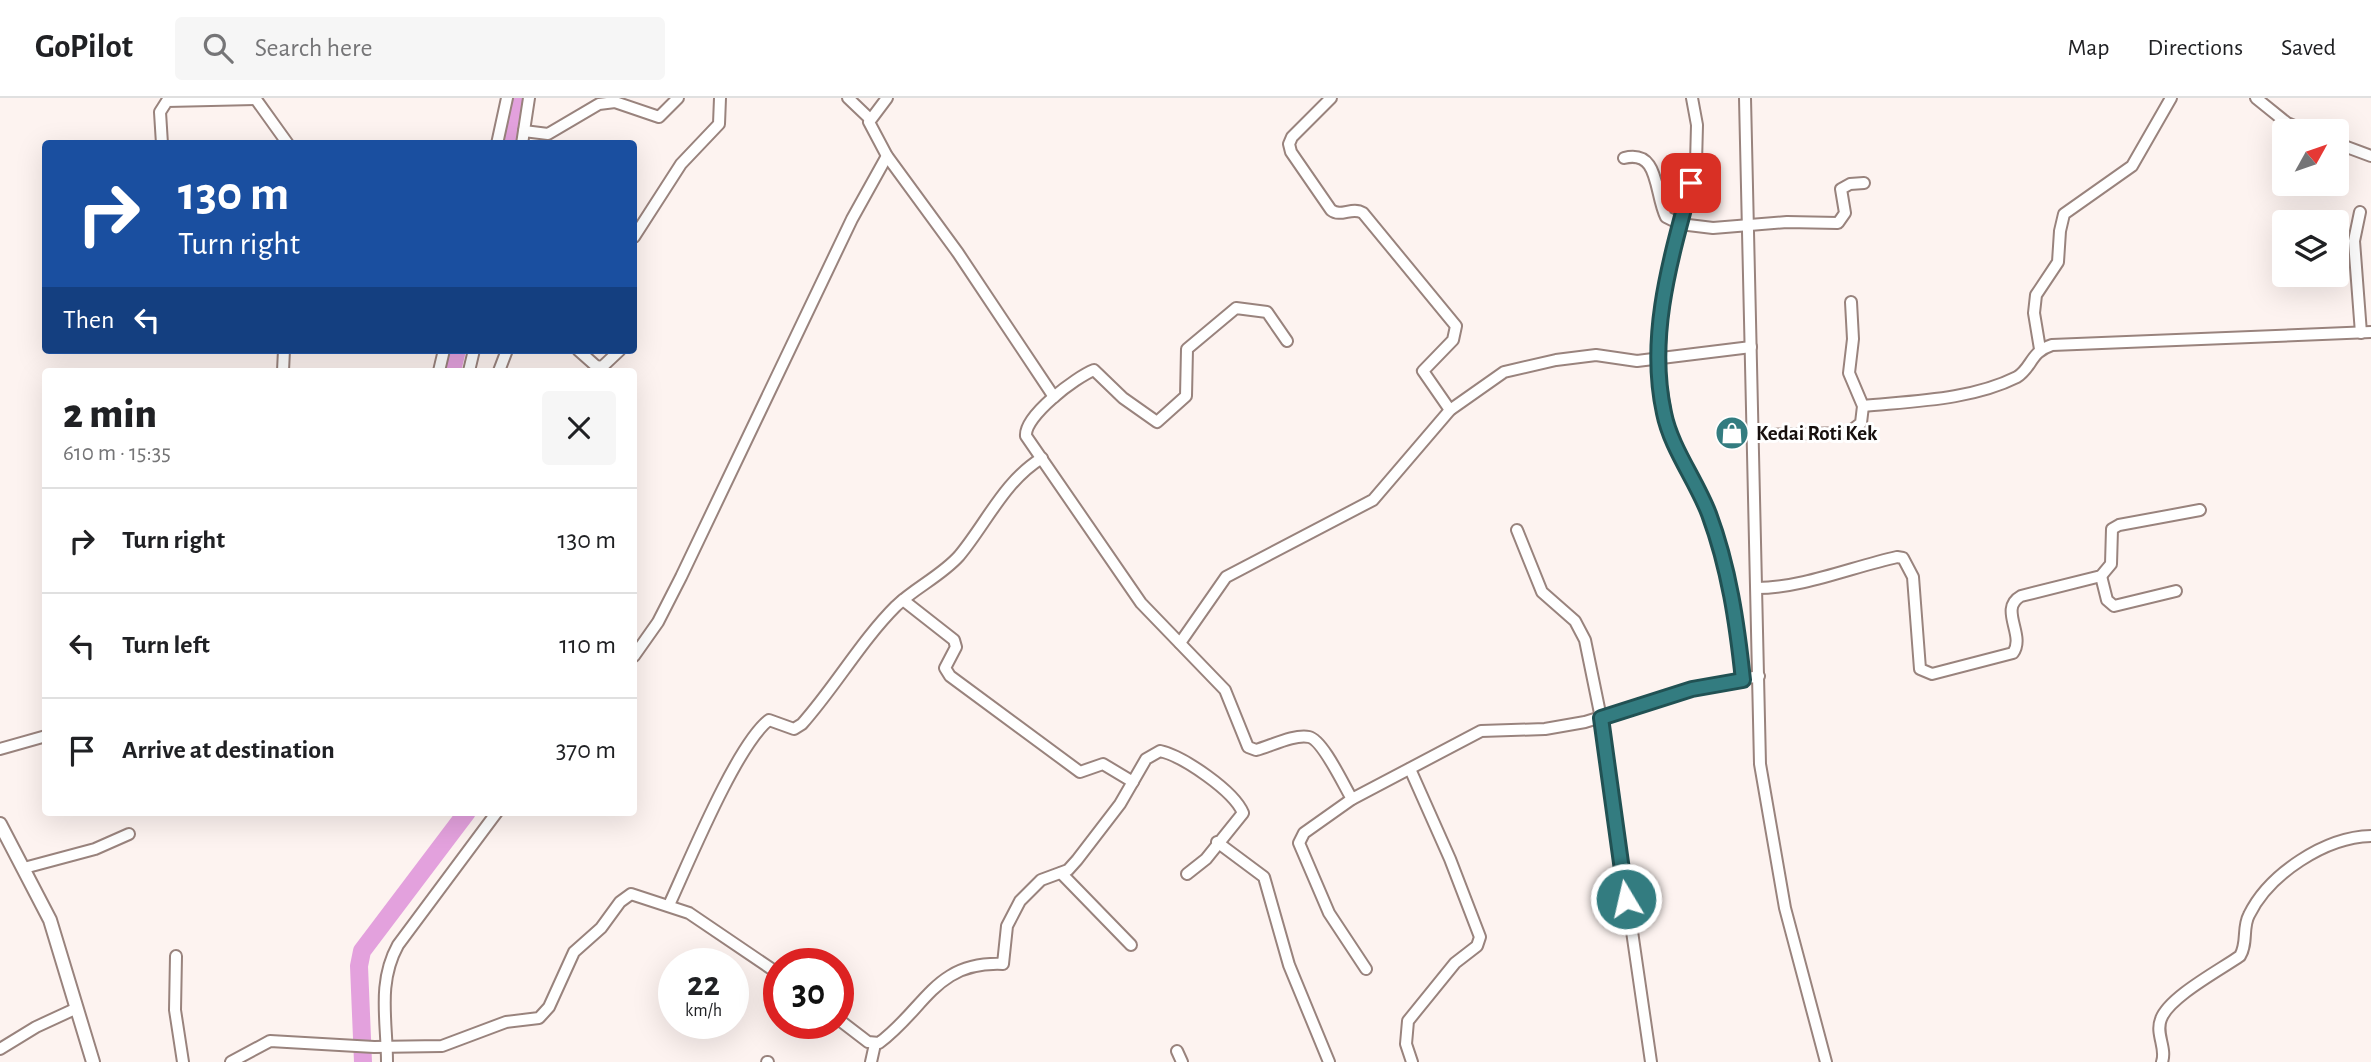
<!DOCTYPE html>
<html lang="en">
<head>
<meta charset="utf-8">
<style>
  :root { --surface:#fff; --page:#f6f6f6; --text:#202124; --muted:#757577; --line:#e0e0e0 }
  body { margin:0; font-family:"Alegreya Sans",sans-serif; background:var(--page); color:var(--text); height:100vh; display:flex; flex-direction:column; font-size:26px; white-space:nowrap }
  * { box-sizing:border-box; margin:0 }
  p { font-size:23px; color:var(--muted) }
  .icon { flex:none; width:38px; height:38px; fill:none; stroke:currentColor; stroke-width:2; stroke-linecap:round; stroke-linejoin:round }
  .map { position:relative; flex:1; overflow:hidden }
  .panel { position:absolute; left:42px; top:270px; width:595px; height:448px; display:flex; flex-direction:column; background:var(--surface); border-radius:7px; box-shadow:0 7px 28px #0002 }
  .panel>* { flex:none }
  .banner { position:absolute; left:42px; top:42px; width:595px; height:214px; border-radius:7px; box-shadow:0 7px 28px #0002; background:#1a4fa0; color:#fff; overflow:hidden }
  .needle { width:46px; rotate:50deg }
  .fabs { position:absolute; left:2272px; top:21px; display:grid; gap:14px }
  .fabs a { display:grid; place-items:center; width:77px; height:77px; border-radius:7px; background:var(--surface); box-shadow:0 7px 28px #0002; font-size:35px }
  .speed { position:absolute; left:658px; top:850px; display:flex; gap:14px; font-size:35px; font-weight:700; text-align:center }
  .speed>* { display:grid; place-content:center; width:91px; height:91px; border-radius:50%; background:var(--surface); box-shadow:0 7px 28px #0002; line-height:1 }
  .speed small { font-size:18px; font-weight:400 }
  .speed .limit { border:10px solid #d22; background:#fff; color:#111 }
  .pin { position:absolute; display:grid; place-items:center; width:60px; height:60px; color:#fff; margin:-30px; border-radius:14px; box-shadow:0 4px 10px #0006 }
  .me { position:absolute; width:77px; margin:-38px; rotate:351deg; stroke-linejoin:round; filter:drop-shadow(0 0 5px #0008) }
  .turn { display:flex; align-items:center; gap:24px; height:147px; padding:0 21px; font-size:32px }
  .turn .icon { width:91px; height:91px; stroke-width:2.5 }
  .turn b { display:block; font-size:49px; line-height:60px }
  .then { display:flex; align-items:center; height:66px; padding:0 21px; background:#0003; gap:14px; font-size:26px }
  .round { display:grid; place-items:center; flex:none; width:74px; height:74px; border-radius:7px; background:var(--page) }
  .overview { display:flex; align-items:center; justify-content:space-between; height:119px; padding:0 21px }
  h1 { font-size:42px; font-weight:800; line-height:52px }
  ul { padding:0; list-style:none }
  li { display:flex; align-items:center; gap:21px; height:105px; padding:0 21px; border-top:2px solid var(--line) }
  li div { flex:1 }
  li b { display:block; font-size:26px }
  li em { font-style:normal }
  header { display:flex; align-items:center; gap:42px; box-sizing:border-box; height:98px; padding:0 35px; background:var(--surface); border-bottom:2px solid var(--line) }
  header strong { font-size:33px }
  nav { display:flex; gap:38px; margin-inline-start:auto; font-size:24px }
  .search { width:490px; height:63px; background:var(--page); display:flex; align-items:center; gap:18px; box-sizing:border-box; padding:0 24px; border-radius:7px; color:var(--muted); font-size:26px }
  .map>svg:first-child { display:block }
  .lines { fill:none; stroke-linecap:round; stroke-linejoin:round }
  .river { stroke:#e3a1dd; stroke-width:18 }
  .minor-casing { stroke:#99837d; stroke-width:14 }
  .major-casing { stroke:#99837d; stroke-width:16 }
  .minor { stroke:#fff; stroke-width:10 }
  .major { stroke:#fff; stroke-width:12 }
  .route-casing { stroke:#215153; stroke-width:18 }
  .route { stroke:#337c80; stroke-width:12 }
  .labels { text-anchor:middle; stroke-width:6; stroke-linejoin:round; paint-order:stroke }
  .poi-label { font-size:21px; font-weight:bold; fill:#18100e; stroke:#fff; text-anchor:start }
</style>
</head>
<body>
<header>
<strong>GoPilot</strong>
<div class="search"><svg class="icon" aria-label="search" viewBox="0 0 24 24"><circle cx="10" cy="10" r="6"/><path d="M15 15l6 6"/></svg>Search here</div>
<nav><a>Map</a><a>Directions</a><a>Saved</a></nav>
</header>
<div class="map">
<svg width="2371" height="964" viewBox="0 0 2371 964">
  <rect width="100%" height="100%" fill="#fdf3f0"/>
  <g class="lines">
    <g class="river">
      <path d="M510,46l7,-46"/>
      <path d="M452,273l5,-21"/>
      <path d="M363,964l-4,-96 3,-15 105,-139"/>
    </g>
    <defs>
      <g id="minor">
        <path d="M255,0l33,46"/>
        <path d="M848,0l21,20"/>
        <path d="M887,0l-18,24 18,34 71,97 96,144"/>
        <path d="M1331,0l-39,39 -3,7 2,8 40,58c10,8 21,-4 32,3l93,113 -3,14 -30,31 27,39"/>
        <path d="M1692,0l5,27 -1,38 -34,136 -3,73 9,57 40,83 12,36 12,49 11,83"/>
        <path d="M1745,0l15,666 25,144 41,154"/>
        <path d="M2256,0l31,25 19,8"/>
        <path d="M524,33l24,3 51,-30 16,-2 44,15 19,-19"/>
        <path d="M2336,45l35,13"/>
        <path d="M162,46l-2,-32 7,-11 88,-2"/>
        <path d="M497,46l10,-46"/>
        <path d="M522,46l7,-46"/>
        <path d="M1624,60c36,-9 30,35 42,59l14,7 33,4 74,-6 51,1 7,-10 -4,-24 9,-5 14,-1"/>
        <path d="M2360,114l-6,29 7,92"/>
        <path d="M634,139l47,-73 38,-40 1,-26"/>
        <path d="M1287,243l-20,-29 -31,-4 -49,41 -1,47 -29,26 -34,-24 -29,-28c-18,7 -70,46 -68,66l115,167 84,87 23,57 8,3c15,-4 38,-16 53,-13 14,3 35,49 43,62"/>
        <path d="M2040,251l-6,-36 2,-18 22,-33 2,-31 4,-17 68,-48 39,-68"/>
        <path d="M578,252l18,16 6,1 18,-17"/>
        <path d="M283,273l1,-21"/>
        <path d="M439,273l5,-21"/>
        <path d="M469,273l5,-21"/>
        <path d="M499,273l8,-21"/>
        <path d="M1863,308c51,-5 108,-6 154,-29 15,-9 13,-25 35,-32l319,-13"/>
        <path d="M1753,337l95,-2 13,-10 2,-17 -14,-33 4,-34 -2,-37"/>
        <path d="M1517,432l25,62 33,29 10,19 16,78 50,344"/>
        <path d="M2101,478l6,24 7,6 62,-15"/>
        <path d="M1757,490c45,0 95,-21 140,-31l6,1 10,19 7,92 12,5 81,-21c13,-18 -15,-44 8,-57l80,-20 10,-12 1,-35 7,-4 81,-15"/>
        <path d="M903,502l51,40 2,7 -11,21 5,8 130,96 23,-8 30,18"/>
        <path d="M1180,545l46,-66 147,-77 77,-90 54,-38 52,-12 40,-5 41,6 114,-14"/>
        <path d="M634,558l24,-34 23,-45 171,-358 35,-63"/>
        <path d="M0,651l46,-13"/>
        <path d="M1410,671l40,90 30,78 -3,9 -22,17 -47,58 -2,23 6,18"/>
        <path d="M1217,744l47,35 25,88 40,97"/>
        <path d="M24,770l71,-19 34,-15"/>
        <path d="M1061,775l70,72"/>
        <path d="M669,807c19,-41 68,-161 100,-185l25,9 8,-5c33,-37 59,-83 94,-118 20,-19 45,-30 63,-50 27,-32 45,-75 83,-98"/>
        <path d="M176,858l-1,54 8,52"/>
        <path d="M1366,871l-37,-56 -30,-70 5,-10 48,-34 129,-68 64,-2 40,-7 107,-33 67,-13"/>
        <path d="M838,921l30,23 11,1c47,-35 56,-82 124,-79l4,-38 13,-25 21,-21 27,-10 9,-10 43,-56 26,-45 14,-8c23,5 74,40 83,62l-37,46 -19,15"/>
        <path d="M0,951l36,-22 41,-19"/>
        <path d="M1177,953l5,11"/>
        <path d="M231,964l39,-21 104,6 68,-1 64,-24 33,-4 10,-11 25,-55 27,-24 19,-26 11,-8 58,19 90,61"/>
        <path d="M387,964c0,-41 -10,-79 11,-117l99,-133"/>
        <path d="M767,964h1"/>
        <path d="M871,964l4,-18"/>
        <path d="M2162,964c5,-14 -7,-28 -1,-43 8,-22 59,-49 79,-63 8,-13 2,-28 9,-41 20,-41 76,-78 122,-79"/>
      </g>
      <path id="major" d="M0,726l50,96 43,142"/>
    </defs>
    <use href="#minor" class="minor-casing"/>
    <use href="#major" class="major-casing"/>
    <use href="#minor" class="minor"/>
    <use href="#major" class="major"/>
  </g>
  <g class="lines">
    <defs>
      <path id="route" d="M1626,801l-25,-181 91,-29 51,-9c-6,-57 -14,-112 -34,-166 -13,-34 -38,-66 -45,-101 -17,-78 7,-155 27,-230"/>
    </defs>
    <use href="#route" class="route-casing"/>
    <use href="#route" class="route"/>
  </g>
  <defs>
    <symbol id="shop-disc" viewBox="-11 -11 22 22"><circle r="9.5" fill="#337c80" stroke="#fff"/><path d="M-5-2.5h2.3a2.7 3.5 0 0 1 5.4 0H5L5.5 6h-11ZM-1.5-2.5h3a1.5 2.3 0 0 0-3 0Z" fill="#fff"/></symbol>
  </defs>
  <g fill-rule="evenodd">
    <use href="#shop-disc" x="1713" y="316" width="38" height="38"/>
  </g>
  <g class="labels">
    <g class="poi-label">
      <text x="1756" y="342">Kedai Roti Kek</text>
    </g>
  </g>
</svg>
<div class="fabs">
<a><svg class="needle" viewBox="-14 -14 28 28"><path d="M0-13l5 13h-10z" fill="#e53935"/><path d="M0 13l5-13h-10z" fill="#757577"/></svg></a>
<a><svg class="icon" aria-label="layers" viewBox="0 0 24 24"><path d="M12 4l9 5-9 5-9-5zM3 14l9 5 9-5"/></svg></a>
</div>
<div class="speed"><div>22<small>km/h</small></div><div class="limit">30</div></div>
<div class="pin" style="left:1691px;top:85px;background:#d93025"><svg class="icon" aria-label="arrive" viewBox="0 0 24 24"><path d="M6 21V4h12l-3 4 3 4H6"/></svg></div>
<svg class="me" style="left:1626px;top:801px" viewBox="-20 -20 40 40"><circle r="17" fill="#337c80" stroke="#fff" stroke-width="3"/><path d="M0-11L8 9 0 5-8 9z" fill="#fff"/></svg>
<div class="banner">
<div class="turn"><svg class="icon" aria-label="right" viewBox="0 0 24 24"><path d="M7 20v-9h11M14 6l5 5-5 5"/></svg><div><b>130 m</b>Turn right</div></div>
<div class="then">Then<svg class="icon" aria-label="left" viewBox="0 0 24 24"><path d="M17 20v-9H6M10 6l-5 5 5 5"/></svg></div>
</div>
<section class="panel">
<div class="overview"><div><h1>2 min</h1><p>610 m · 15:35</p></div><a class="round"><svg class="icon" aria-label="close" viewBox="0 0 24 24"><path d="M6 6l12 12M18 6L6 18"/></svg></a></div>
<ul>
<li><svg class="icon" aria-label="right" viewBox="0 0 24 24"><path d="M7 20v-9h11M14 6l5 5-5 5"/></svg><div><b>Turn right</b></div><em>130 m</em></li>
<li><svg class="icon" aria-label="left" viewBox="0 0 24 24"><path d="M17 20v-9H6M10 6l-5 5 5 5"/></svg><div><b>Turn left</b></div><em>110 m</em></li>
<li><svg class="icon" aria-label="arrive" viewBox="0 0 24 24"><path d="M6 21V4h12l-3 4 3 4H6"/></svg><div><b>Arrive at destination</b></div><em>370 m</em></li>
</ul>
</section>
</div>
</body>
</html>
